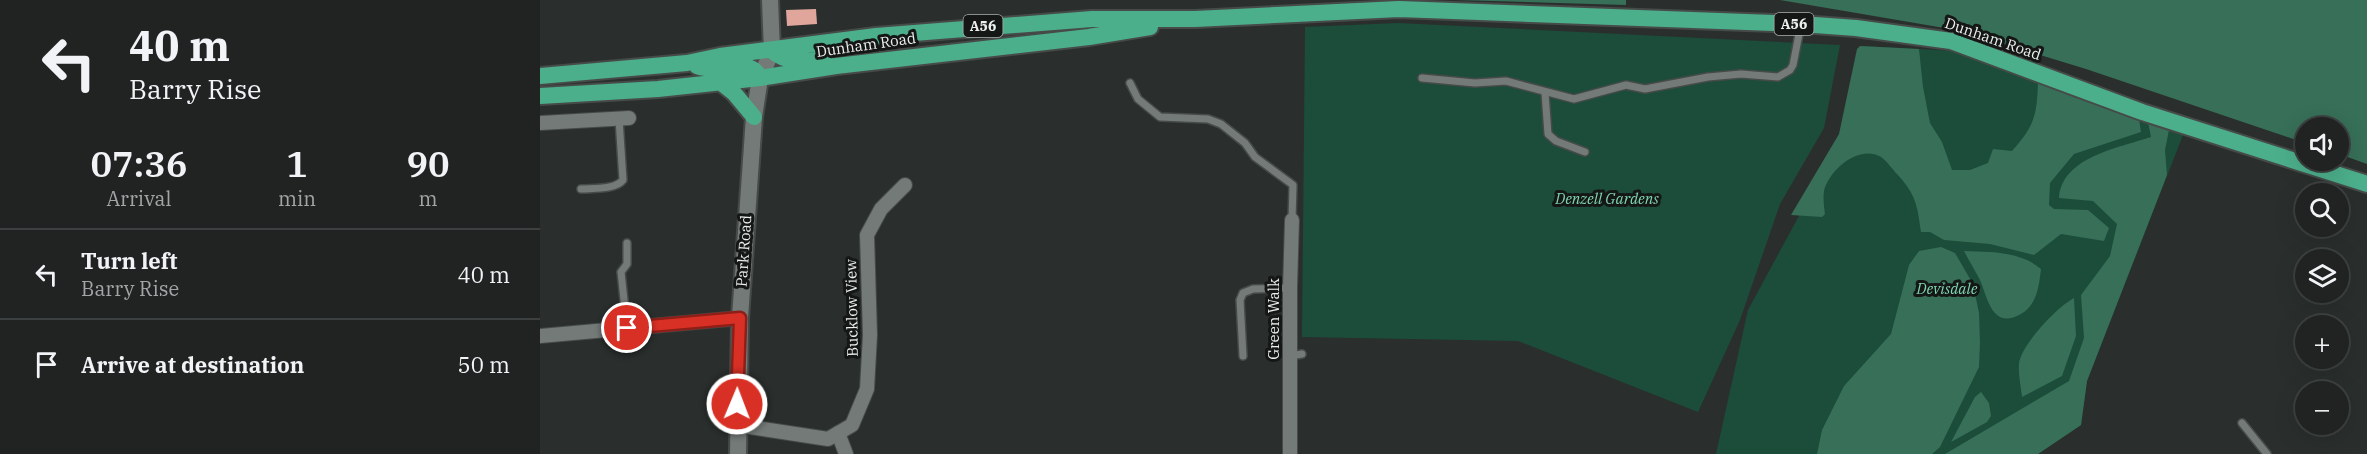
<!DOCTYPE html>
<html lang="en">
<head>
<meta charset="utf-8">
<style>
  :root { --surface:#202322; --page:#282b2a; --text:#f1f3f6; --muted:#a2a4a5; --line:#3d4040 }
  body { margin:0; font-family:"IBM Plex Serif",serif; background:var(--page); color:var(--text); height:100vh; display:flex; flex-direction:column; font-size:22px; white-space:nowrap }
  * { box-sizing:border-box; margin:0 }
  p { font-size:20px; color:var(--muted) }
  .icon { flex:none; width:33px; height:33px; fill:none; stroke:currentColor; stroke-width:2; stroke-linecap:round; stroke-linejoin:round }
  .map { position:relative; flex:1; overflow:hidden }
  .panel { display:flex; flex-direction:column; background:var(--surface); width:540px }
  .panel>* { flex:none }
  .hud { background:#202322; color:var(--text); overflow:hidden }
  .tools { position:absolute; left:1755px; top:117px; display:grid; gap:12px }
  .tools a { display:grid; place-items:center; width:54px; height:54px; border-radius:50%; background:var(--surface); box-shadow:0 6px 24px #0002,0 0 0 2px var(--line); font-size:30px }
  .pin { position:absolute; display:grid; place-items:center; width:51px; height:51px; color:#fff; margin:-26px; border:3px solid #fff; border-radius:50%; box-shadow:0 2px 6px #0007 }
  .me { position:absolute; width:66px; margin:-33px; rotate:1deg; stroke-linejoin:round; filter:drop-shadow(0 0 4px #0008) }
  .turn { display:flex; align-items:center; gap:21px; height:126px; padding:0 30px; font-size:27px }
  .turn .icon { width:78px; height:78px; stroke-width:2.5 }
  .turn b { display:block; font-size:42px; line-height:51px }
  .eta { display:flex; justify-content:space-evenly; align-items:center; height:102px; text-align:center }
  .eta b { font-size:36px; font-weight:600; line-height:42px }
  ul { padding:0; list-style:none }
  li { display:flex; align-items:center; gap:18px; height:90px; padding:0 30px; border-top:2px solid var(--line) }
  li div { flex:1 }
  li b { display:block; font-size:22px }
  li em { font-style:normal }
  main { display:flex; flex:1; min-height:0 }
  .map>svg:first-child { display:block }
  .green { fill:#1b4d3a }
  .forest { fill:#376f58 }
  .building { fill:#e0a69c }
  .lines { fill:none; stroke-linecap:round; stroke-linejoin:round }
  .service-casing { stroke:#464b49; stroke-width:10 }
  .minor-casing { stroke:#464b49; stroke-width:16 }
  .secondary-casing { stroke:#464b49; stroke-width:20 }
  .trunk-casing { stroke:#464b49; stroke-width:20 }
  .service { stroke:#737a77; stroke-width:7 }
  .minor { stroke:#737a77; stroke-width:14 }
  .secondary { stroke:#737a77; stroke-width:16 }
  .trunk { stroke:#4caf8b; stroke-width:16 }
  .route-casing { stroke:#8d1f18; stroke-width:15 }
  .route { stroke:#d93025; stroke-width:10 }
  .labels { text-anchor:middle; stroke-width:6; stroke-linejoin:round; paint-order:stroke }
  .shield { fill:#141715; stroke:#aaaeac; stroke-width:1.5 }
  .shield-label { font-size:14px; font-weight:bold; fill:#ebefed }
  .street-label { font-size:15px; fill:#ebefed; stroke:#141715 }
  .park-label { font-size:15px; font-style:italic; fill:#7fd6b2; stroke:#141715 }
</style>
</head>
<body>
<main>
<section class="panel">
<div class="hud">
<div class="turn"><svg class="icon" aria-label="left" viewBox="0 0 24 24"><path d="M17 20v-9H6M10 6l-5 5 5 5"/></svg><div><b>40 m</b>Barry Rise</div></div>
</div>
<div class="eta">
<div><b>07:36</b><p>Arrival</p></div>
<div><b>1</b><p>min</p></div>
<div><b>90</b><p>m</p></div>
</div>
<ul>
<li><svg class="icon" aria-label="left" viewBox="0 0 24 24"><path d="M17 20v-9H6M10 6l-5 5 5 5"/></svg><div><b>Turn left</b><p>Barry Rise</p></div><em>40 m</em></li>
<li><svg class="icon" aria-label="arrive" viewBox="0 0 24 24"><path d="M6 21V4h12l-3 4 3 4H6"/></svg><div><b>Arrive at destination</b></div><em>50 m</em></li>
</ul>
</section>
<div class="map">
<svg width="1827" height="454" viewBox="0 0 1827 454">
  <rect width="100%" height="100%" fill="#2a2f2d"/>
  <g class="green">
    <path d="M858,23l442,22 -16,83 -44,76 -40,116 -42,92 -180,-71 -216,-4 3,-310z"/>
    <path d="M1322,46l93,5 228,84 -96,246 -6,44 -43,29h-322l32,-144 52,-96 46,-77z"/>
  </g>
  <g class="forest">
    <path d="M916,0h170v5z"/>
    <path d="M1240,0h587v164l-28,-10 -1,-26h-32l-1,15 -219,-74 -124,-38z"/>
    <path d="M1320,46l59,3 4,38 7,36 12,19 10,28h18l18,-7 5,-14 19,2c23,-26 25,-36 26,-70l101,38 2,13 -67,22 -24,29 -1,22 5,4 34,1 21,18 -5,13 -43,-7 -27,21 -44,-11 -46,-4 -14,-8h-9c-4,-28 -5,-37 -24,-58 -5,-5 -10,-13 -16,-17 -22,-13 -52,13 -57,34 -1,7 0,16 1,23l-3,3 -31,-2 48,-81 18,-85z"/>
    <path d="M1608,122l21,8 -4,20 2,25 -80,206 -6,44 -43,29h-93l124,-73 15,-43 -3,-43 29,-39 7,-32 -24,-23 -34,-3c3,-41 59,-50 92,-61z"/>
    <path d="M1401,247l14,6 18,31 6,29 1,29 -1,25 -39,80 -8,7h-115l5,-24 22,-44 47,-52 18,-69 10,-14z"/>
    <path d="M1424,251c27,1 56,0 77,18 -2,17 -4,36 -20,45 -29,16 -33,-15 -41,-34 -5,-10 -11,-19 -16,-29z"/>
    <path d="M1534,298l2,38 -14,40 -40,21c-1,-10 -4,-23 -3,-34 3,-19 38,-56 55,-65z"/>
    <path d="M1441,392l8,11 2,13 -4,6 -36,20 24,-45z"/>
  </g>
  <path class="building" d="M276,9l1,15 -30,2 -1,-16z"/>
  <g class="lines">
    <defs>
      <g id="service">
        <path d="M882,78l53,5 31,-2 68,18 52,-14 19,4 63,-12 33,-3 37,3 12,-7 3,-5 8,-41"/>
        <path d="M590,83l8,16 22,18 48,2 13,5 24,19 10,14 38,28 -1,35"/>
        <path d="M1005,93l3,41 8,7 29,11"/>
        <path d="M41,189c12,-1 34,1 42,-9l-4,-61"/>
        <path d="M87,243v21l-6,8 6,56"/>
        <path d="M703,356l-3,-56 3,-7 10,-4 37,-1"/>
        <path d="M750,356l12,-2"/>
        <path d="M1702,423l25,31"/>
      </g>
      <g id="minor">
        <path d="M0,123l89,-5"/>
        <path d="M0,336l200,-18"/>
        <path d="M197,425l91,14 24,-14 15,-36 3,-54 -3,-100 14,-26 24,-24"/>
        <path d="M298,433l8,21"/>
        <path d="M750,454v-166l2,-68"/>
      </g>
      <path id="secondary" d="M198,454l2,-136 14,-201 6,-39 12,-27 -2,-51"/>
      <g id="trunk">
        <path d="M232,51c15,13 34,10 53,8"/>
        <path d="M157,66c20,8 53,-12 63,12"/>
        <path d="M0,76l147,-13 33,-7 156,-20 216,-17h103l204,-10 402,15 55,4 95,13 191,71 225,72"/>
        <path d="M179,81l15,12 20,24"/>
        <path d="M0,96l118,-7 102,-11 76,-12 253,-29 61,-10"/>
      </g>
    </defs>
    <use href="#service" class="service-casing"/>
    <use href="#minor" class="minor-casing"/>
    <use href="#secondary" class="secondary-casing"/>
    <use href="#trunk" class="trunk-casing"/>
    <use href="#service" class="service"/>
    <use href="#minor" class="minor"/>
    <use href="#secondary" class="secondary"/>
    <use href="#trunk" class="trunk"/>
  </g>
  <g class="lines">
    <defs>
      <path id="route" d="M87,328l113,-10 -3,86"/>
    </defs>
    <use href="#route" class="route-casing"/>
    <use href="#route" class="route"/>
  </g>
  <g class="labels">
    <g class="shield">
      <rect x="1234.5" y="13" width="39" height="22" rx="4.5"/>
      <rect x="423.5" y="15" width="39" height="22" rx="4.5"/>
    </g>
    <g class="shield-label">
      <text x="1254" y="29">A56</text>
      <text x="443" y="31">A56</text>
    </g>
    <g class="street-label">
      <text transform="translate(1453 39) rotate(19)" y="5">Dunham Road</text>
      <text transform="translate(326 45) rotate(-8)" y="5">Dunham Road</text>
      <text transform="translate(204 251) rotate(-86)" y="5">Park Road</text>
      <text transform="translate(312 308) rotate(-91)" y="5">Bucklow View</text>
      <text transform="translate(734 319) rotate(-90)" y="5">Green Walk</text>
    </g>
    <g class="park-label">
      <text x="1067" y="204">Denzell Gardens</text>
      <text x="1407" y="294">Devisdale</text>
    </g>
  </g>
</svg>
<div class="tools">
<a><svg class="icon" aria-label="sound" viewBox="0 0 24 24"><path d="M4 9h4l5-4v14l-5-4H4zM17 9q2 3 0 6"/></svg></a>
<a><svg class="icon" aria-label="search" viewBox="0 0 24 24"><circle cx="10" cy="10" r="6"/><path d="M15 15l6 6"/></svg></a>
<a><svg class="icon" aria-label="layers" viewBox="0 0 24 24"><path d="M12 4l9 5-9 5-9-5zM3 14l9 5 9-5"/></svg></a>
<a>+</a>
<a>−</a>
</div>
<div class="pin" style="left:87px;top:328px;background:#d93025"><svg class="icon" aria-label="arrive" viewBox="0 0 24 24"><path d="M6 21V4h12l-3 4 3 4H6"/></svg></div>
<svg class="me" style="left:197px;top:404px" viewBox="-20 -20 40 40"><circle r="17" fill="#d93025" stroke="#fff" stroke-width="3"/><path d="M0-11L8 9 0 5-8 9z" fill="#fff"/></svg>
</div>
</main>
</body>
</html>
